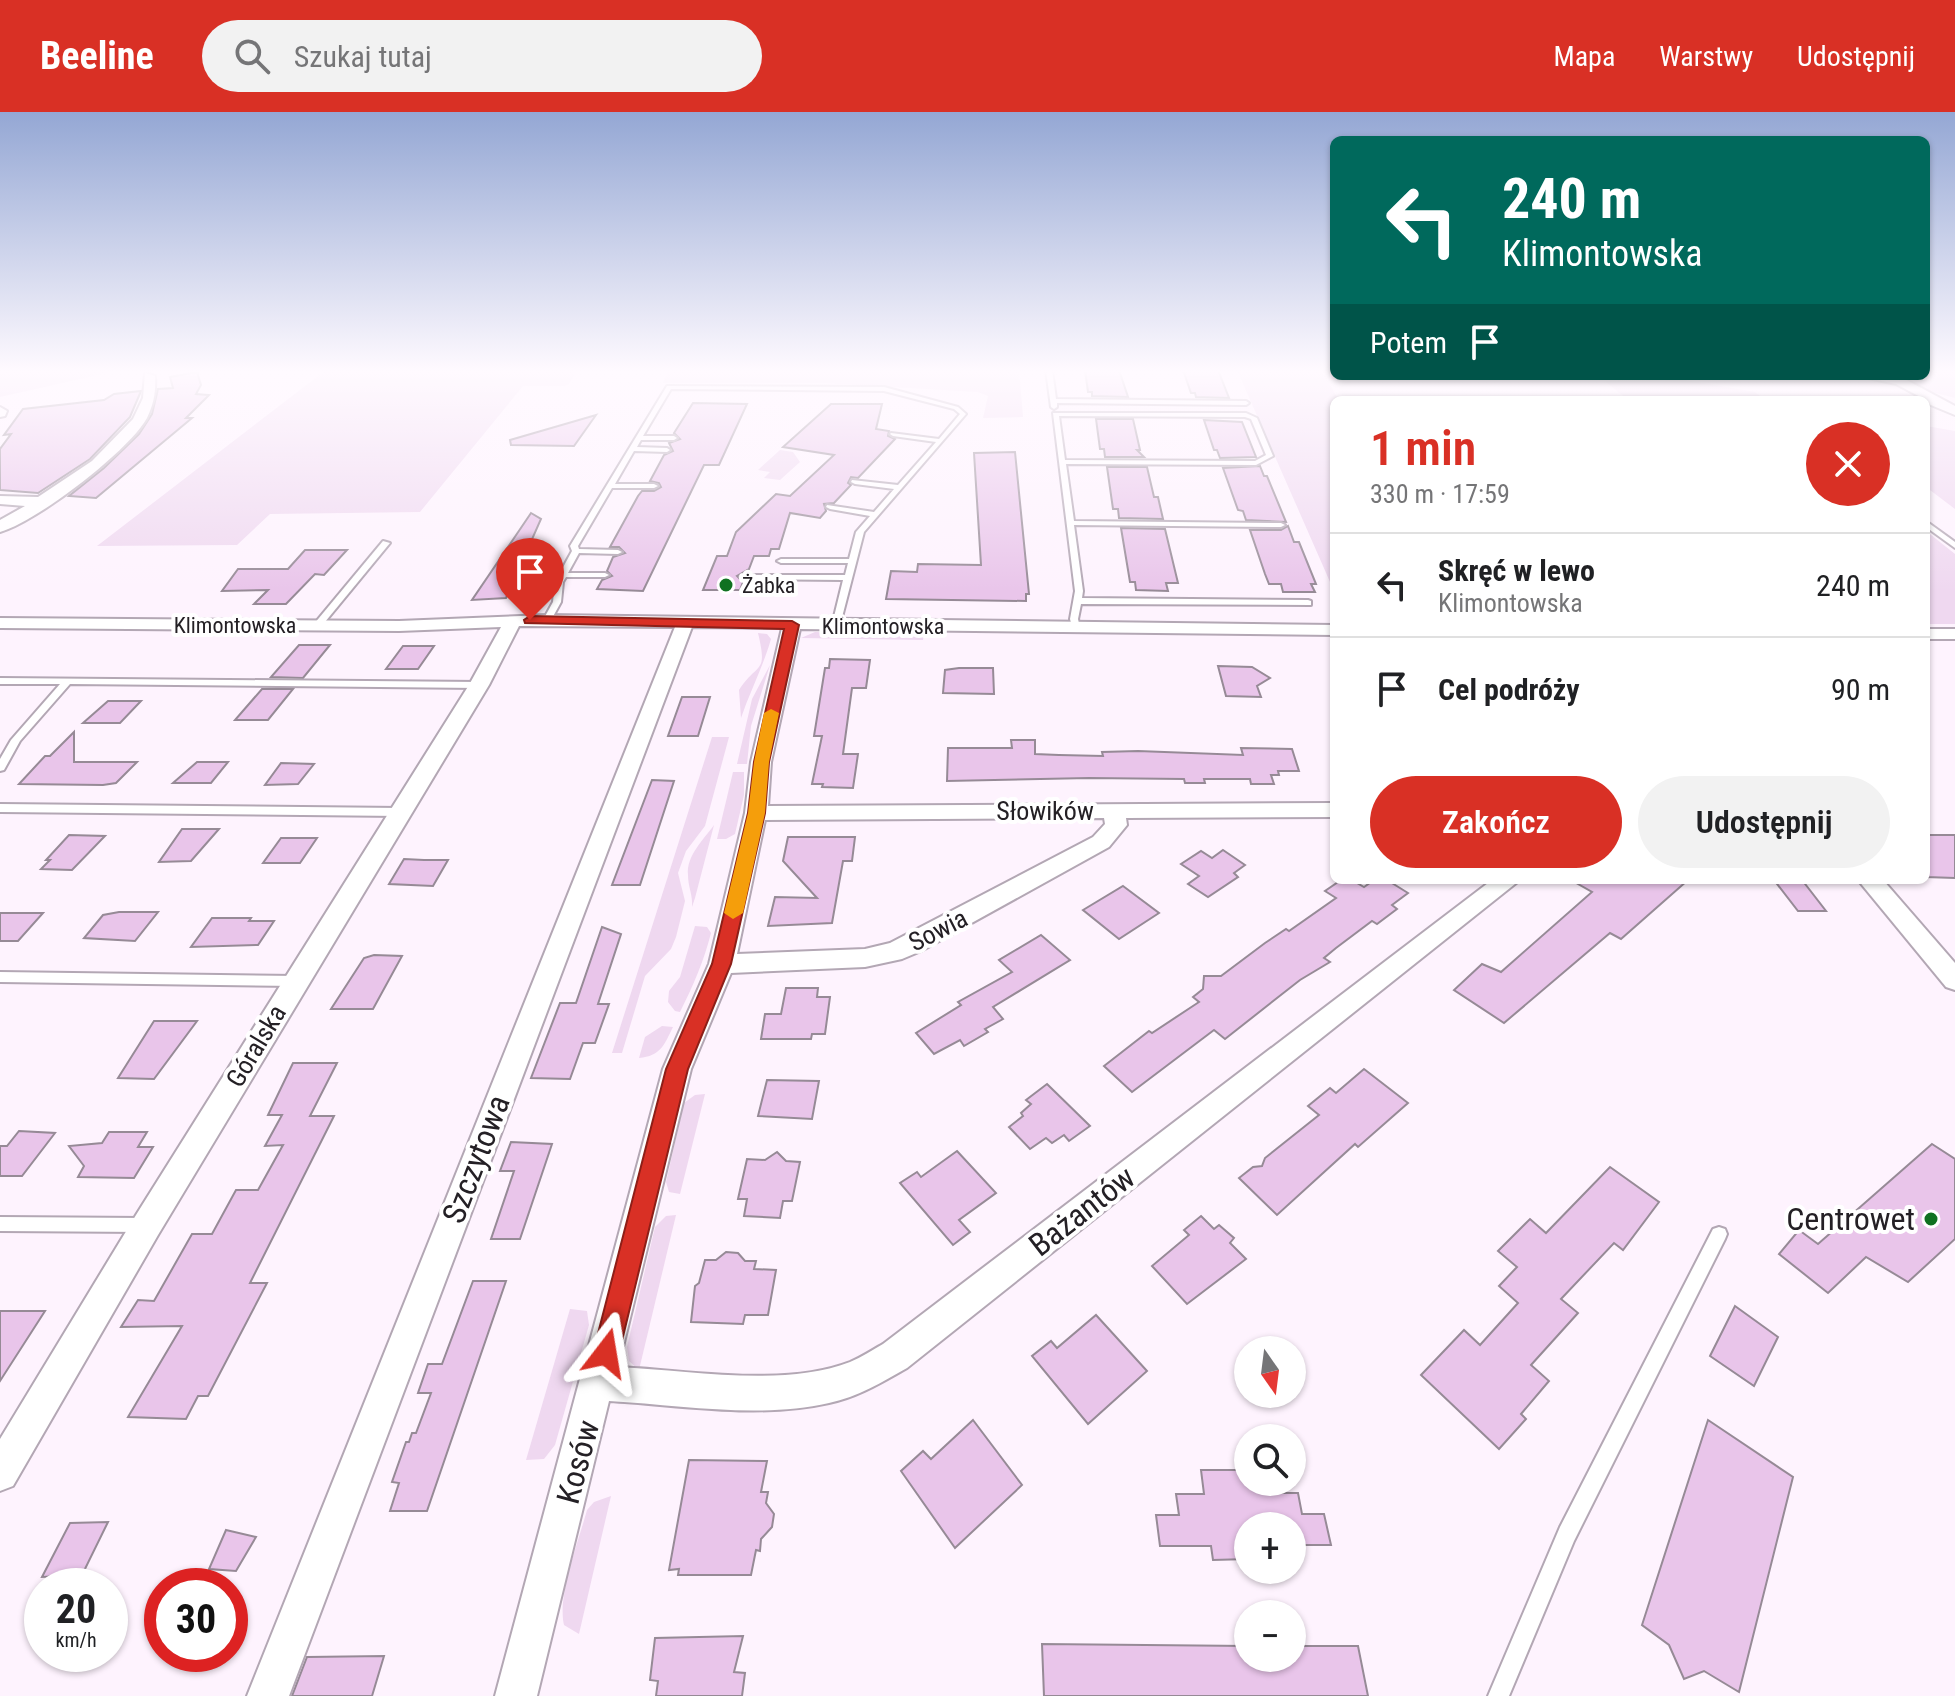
<!DOCTYPE html>
<html lang="pl">
<head>
<meta charset="utf-8">
<style>
  :root { --surface:#fff; --page:#f2f2f2; --text:#202124; --muted:#757577; --line:#e0e0e0; --accent:#d93025 }
  body { margin:0; font-family:"Roboto Condensed",sans-serif; background:var(--page); color:var(--text); height:100vh; display:flex; flex-direction:column; font-size:30px; white-space:nowrap }
  * { box-sizing:border-box; margin:0 }
  p { font-size:26px; color:var(--muted) }
  .icon { flex:none; width:44px; height:44px; fill:none; stroke:currentColor; stroke-width:2; stroke-linecap:round; stroke-linejoin:round }
  .map { position:relative; flex:1; overflow:hidden }
  .panel { position:absolute; left:1330px; top:284px; width:600px; height:488px; display:flex; flex-direction:column; background:var(--surface); border-radius:12px; box-shadow:0 2px 6px #0004 }
  .panel>* { flex:none }
  .guide { position:absolute; left:1330px; top:24px; width:600px; height:244px; border-radius:12px; box-shadow:0 2px 6px #0004; background:#00695c; color:#fff; overflow:hidden }
  .needle { width:52px; rotate:166deg }
  .tools { position:absolute; left:1234px; top:1224px; display:grid; gap:16px }
  .tools a { display:grid; place-items:center; width:72px; height:72px; border-radius:50%; background:var(--surface); box-shadow:0 2px 6px #0004; font-size:40px }
  .speed { position:absolute; left:24px; top:1456px; display:flex; gap:16px; font-size:40px; font-weight:700; text-align:center }
  .speed>* { display:grid; place-content:center; width:104px; height:104px; border-radius:50%; background:var(--surface); box-shadow:0 2px 6px #0004; line-height:1 }
  .speed small { font-size:20px; font-weight:400 }
  .speed .limit { border:12px solid #d22; background:#fff; color:#111 }
  .pin { position:absolute; display:grid; place-items:center; width:68px; height:68px; color:#fff; margin:-82px -34px; border-radius:50% 50% 50% 0; rotate:-45deg; box-shadow:0 0 8px #0007 }
  .pin .icon { rotate:45deg }
  .me { position:absolute; width:88px; margin:-44px; rotate:14deg; stroke-linejoin:round; filter:drop-shadow(0 0 6px #0008) }
  .turn { display:flex; align-items:center; gap:28px; height:168px; padding:0 40px; font-size:36px }
  .turn .icon { width:104px; height:104px; stroke-width:2.5 }
  .turn b { display:block; font-size:56px; line-height:68px }
  .then { display:flex; align-items:center; height:76px; padding:0 40px; background:#0003; gap:16px; font-size:30px }
  .round { display:grid; place-items:center; flex:none; width:84px; height:84px; border-radius:42px; background:var(--page) }
  .head { display:flex; align-items:center; justify-content:space-between; height:136px; padding:0 40px }
  h1 { font-size:48px; font-weight:600; line-height:60px; color:var(--accent) }
  .primary-button { display:flex; gap:16px; margin-top:auto; padding:16px 40px }
  .primary-button a { flex:1; height:92px; border-radius:48px; background:var(--accent); color:#fff; font-size:32px; font-weight:600; line-height:92px; text-align:center }
  .primary-button a+a { background:var(--page); color:var(--text) }
  ul { padding:0; list-style:none }
  li { display:flex; align-items:center; gap:24px; height:104px; padding:0 40px; border-top:2px solid var(--line) }
  li div { flex:1 }
  li b { display:block; font-size:30px }
  li em { font-style:normal }
  header { display:flex; align-items:center; gap:48px; box-sizing:border-box; height:112px; padding:0 40px; background:var(--accent); color:#fff }
  header strong { font-size:38px }
  nav { display:flex; gap:44px; margin-inline-start:auto; font-size:28px }
  .search { width:560px; height:72px; background:var(--page); display:flex; align-items:center; gap:20px; box-sizing:border-box; padding:0 28px; border-radius:44px; color:var(--muted); font-size:30px }
  .map>svg:first-child { display:block }
  .green { fill:#efd8f0 }
  .building { fill:#e9c5ea; stroke:#968a96; stroke-width:2 }
  .lines { fill:none; stroke-linecap:round; stroke-linejoin:round }
  .lane-casing { stroke:#b3a7b4; stroke-width:4 }
  .street-casing { stroke:#b3a7b4; stroke-width:4 }
  .lane { fill:#fff; fill-rule:evenodd }
  .street { fill:#fff; fill-rule:evenodd }
  .route { fill:#d93025; stroke:#8d1f18; stroke-width:2 }
  .slow { fill:#f59e0b }
  .poi-dot { fill:#107121; stroke:#fff; stroke-width:3 }
  .labels { text-anchor:middle; stroke-width:8; stroke-linejoin:round; paint-order:stroke }
  .far-poi-label { font-size:22px; fill:#242025; stroke:#fff; text-anchor:start }
  .far-street-label { font-size:22px; fill:#242025; stroke:#fff }
  .street-label { font-size:26px; fill:#242025; stroke:#fff }
  .near-street-label { font-size:32px; fill:#242025; stroke:#fff }
  .near-poi-label { font-size:32px; fill:#242025; stroke:#fff; text-anchor:end }
</style>
</head>
<body>
<header>
<strong>Beeline</strong>
<div class="search"><svg class="icon" aria-label="search" viewBox="0 0 24 24"><circle cx="10" cy="10" r="6"/><path d="M15 15l6 6"/></svg>Szukaj tutaj</div>
<nav><a>Mapa</a><a>Warstwy</a><a>Udostępnij</a></nav>
</header>
<div class="map">
<svg width="1955" height="1584" viewBox="0 0 1955 1584">
  <rect width="100%" height="100%" fill="#fef3fe"/>
  <g class="green">
    <path d="M0,258h120l-120,27z"/>
    <path d="M326,258h251l-8,14 -5,2h-41l-103,126 -150,2 -33,31 -140,1z"/>
    <path d="M668,258h351l4,47 -40,1 5,-22 -10,-4 -153,-9h-162z"/>
    <path d="M1237,258h84l18,30h-5v191z"/>
    <path d="M1926,258h29v28l-35,-9 -21,-13h27z"/>
    <path d="M1685,268l70,12 10,8h-137l-23,-19z"/>
    <path d="M1926,314l29,5v78l-29,-22z"/>
    <path d="M780,338l13,2 7,10 -20,18 -16,-2 6,-6 -12,-2z"/>
    <path d="M1926,419l29,23v70h-29z"/>
    <path d="M815,520l101,4 8,-3 -1,7 -122,-2z"/>
    <path d="M758,521l9,1 4,5c-8,28 -21,52 -30,79l-2,-28c19,-29 29,-15 19,-57z"/>
    <path d="M770,553l-19,61 -4,38h-10l15,-65z"/>
    <path d="M712,625h17l-24,89 -19,25 -8,22 7,28 -9,36 -5,12 -26,27 -23,77h-10z"/>
    <path d="M733,660h11v23l-9,39 -9,5h-9z"/>
    <path d="M714,713l-19,73 -3,9c1,-12 -4,-20 -4,-32 -2,-19 16,-36 26,-50z"/>
    <path d="M695,814l12,1 4,6c-7,28 -18,53 -31,79l-5,-1 -7,-9 1,-11 11,-14z"/>
    <path d="M662,914l11,1c-9,18 -12,29 -34,31l6,-21z"/>
    <path d="M705,982l-25,100 -11,-2 -3,-10 18,-79 11,-8z"/>
    <path d="M676,1103l-37,155 -10,-9 -2,-14 28,-120 11,-11z"/>
    <path d="M570,1197l17,2 2,14 -34,120 -11,14 -18,1z"/>
    <path d="M611,1384l-32,138 -15,-9c-7,-29 15,-85 23,-115l7,-8z"/>
  </g>
  <g class="building">
    <path d="M1085,258h34l9,27 -36,-1v-4h-4z"/>
    <path d="M1183,258h35l11,28 -33,-1 -1,-4h-4z"/>
    <path d="M197,260l4,13 -5,9 13,1 -23,23h6l-96,80 -27,-2 35,-28 35,-34 13,-20 6,-25 15,-1 -3,-11z"/>
    <path d="M141,279l-11,26 -40,42 -52,34 -38,-3v-41l11,-15 -7,1 19,-26 81,-9 10,-6z"/>
    <path d="M693,291l54,1 -28,61h-15l-61,126 -46,-2 5,-9 10,-4 -5,-5 6,-14 12,-4 -6,-6h-9l28,-51 4,-5h12l7,-4 -2,-4 -9,-2 14,-26 9,-4 -4,-8 11,-4 -6,-6z"/>
    <path d="M831,292h51l-6,25 13,2 -1,5 7,3 -37,39 -7,-1 -3,6 3,2 -17,18 -10,1 2,7 -6,7 -30,-5 -11,36h-8l-2,7h-15l-5,13 -12,7 6,6 -3,8h-37l14,-34h10l9,-24 40,-38 14,2 44,-41 -51,-8z"/>
    <path d="M596,303l-22,31 -63,-1 -1,-5z"/>
    <path d="M1096,307h37l7,31h-3l7,7h-39l-1,-8h-4z"/>
    <path d="M1204,308l38,2 14,35 -36,1 -3,-8h-3z"/>
    <path d="M1015,340l14,142h-3v7l-140,-2 5,-28 26,1 1,-8 63,1 -7,-112z"/>
    <path d="M1260,354l4,10h3l19,46 -40,-2 -3,-9 -5,-1 -15,-42z"/>
    <path d="M1107,355h40l7,30h4l5,22 -44,-1 -1,-9h-5z"/>
    <path d="M531,401l10,6 -35,79 -34,2z"/>
    <path d="M1288,414l6,16h5l17,42h-5l4,8h-32l-2,-8h-12l-4,-10 -15,-44h31z"/>
    <path d="M1121,416l44,1 13,54h-12l2,8 -32,-1 -1,-8h-5z"/>
    <path d="M305,438h42l-23,25 -9,-1 -29,30h-32l14,-14 -46,1 16,-22h50z"/>
    <path d="M299,533h31l-27,33 -32,-1z"/>
    <path d="M403,534h31l-16,23h-32z"/>
    <path d="M830,547l40,1 -4,28h-14l-9,66h15l-5,34 -31,-1 1,-3h-11l10,-48h-8l11,-68h4z"/>
    <path d="M1218,554l34,1 18,11 -13,8 4,11 -35,-1z"/>
    <path d="M959,556h34l1,26 -51,-1 2,-23z"/>
    <path d="M262,577h31l-25,31h-33z"/>
    <path d="M682,585h28l-12,39h-30z"/>
    <path d="M108,589h33l-21,22h-37z"/>
    <path d="M74,620v30h63l-21,21 -13,2 -84,-1 26,-28h5z"/>
    <path d="M1011,628h24v14l24,1 44,1 -1,-4 36,-1 105,4 -2,-7 51,1 7,22h-21l1,4h-8l3,9h-23l-1,-5h-46l1,4h-20l-1,-4 -95,-1 -142,3 1,-33h64z"/>
    <path d="M197,650h31l-17,21h-38z"/>
    <path d="M281,651l33,1 -16,20 -33,1z"/>
    <path d="M652,668l22,1 -34,104h-28z"/>
    <path d="M182,717h37l-28,32 -32,1z"/>
    <path d="M69,723l36,1 -33,34 -31,-1 9,-9h-4z"/>
    <path d="M1926,723h29v43l-29,-1z"/>
    <path d="M788,725h67l-3,24h-9l-11,62 -64,3 7,-29 42,1 -34,-37z"/>
    <path d="M281,726h36l-17,25h-37z"/>
    <path d="M1223,738l22,15 -11,8 4,4 -30,20 -20,-13 11,-8 -18,-12 20,-13 11,7z"/>
    <path d="M404,747l20,1h24l-15,26 -44,-2z"/>
    <path d="M1341,768h11l12,7 10,-7h13l21,13 -16,12 5,4 -20,15 -5,-3 -36,27 -12,10 6,4 -30,18 -75,59 -11,-9 -82,62 -28,-26 45,-35 3,2 47,-31 -6,-5 10,-8 1,-13h17l44,-33 21,-14 3,2 47,-33 -11,-7z"/>
    <path d="M1571,768h117l-67,59 -11,-6 -106,90 -50,-33 28,-26 19,8 91,-80z"/>
    <path d="M1774,768h28l24,31h-28z"/>
    <path d="M1123,774l36,27 -40,26 -36,-29z"/>
    <path d="M119,800h39l-23,29 -51,-3 19,-23z"/>
    <path d="M0,801h43l-25,28h-18z"/>
    <path d="M212,806h39l-2,3h25l-16,24 -67,2z"/>
    <path d="M602,815l19,7 -23,70h11l-14,39h-12l-13,36 -39,-1 29,-75h16z"/>
    <path d="M1041,823l29,25 -77,47 10,12 -18,10 3,3 -24,14 -4,-6 -26,14 -18,-21 45,-28 -3,-3 54,-30 -13,-12z"/>
    <path d="M374,843l28,1 -29,53h-42l33,-51z"/>
    <path d="M786,876h32l-1,9h13l-5,37h-13l-1,5h-50l4,-25h16z"/>
    <path d="M154,909h43l-43,58 -36,-1z"/>
    <path d="M293,951h44l-27,53h24l-84,167h17l-59,113h-10l-12,23 -58,-2 54,-91 -61,1 17,-27 16,1 38,-67h20l24,-44h22l25,-45 -18,1 17,-31h-14z"/>
    <path d="M1364,957l44,34 -50,44 -3,-3 -78,71 -38,-37 14,-11 9,-1 3,-8 54,-43 -11,-9 22,-18 6,5z"/>
    <path d="M767,968l52,1 -7,38 -54,-3z"/>
    <path d="M1047,972l43,42 -21,15 -5,-6 -12,8 -6,-5 -16,11 -21,-22 14,-11 -2,-3 10,-9 -5,-4z"/>
    <path d="M19,1019l36,2 -33,43h-22v-30h7z"/>
    <path d="M109,1020h38l-9,15h15l-19,31 -56,-1 6,-11 -15,-20 33,-3z"/>
    <path d="M511,1030l41,2 -32,95h-29l23,-68h-14z"/>
    <path d="M1932,1032l23,15v80l-47,43 -42,-25 -38,36 -49,-39 20,-24 19,14z"/>
    <path d="M957,1039l39,42 -37,27 11,12 -17,13 -53,-62 17,-11 4,5z"/>
    <path d="M777,1040l9,9 14,1 -8,39h-9l-3,17 -36,-2 3,-17h-9l9,-40 18,1z"/>
    <path d="M1610,1055l49,35 -36,48 -9,-7 -53,56 17,14 -47,52 18,16 -28,33 5,5 -27,30 -78,-74 43,-45 16,15 38,-42 -19,-17 18,-19 -19,-16 32,-32 16,14z"/>
    <path d="M1201,1104l13,13 5,-4 15,13 -4,5 16,16 -59,45 -35,-38 37,-31 -5,-5z"/>
    <path d="M726,1140l12,1 7,8h11l-2,8 22,1 -8,45h-23l-2,9 -52,-2 4,-36 4,-3 6,-23h11z"/>
    <path d="M473,1169h33l-79,230h-37l9,-28 -7,-1 14,-40h3l3,-9h4l15,-40h-13l10,-29h14z"/>
    <path d="M1735,1194l43,31 -24,49 -44,-30z"/>
    <path d="M0,1199h45l-45,70z"/>
    <path d="M1096,1203l51,56 -59,53 -56,-68 19,-15 6,7z"/>
    <path d="M973,1308l49,65 -67,63 -54,-77 22,-20 8,8z"/>
    <path d="M1708,1308l85,57 -54,215 -35,-21 -20,8 -15,-34 -27,-20z"/>
    <path d="M689,1348l78,1 -6,31h7l-2,11 8,11 -2,13 -11,12 -1,12 -4,-1 -5,25h-73l1,-6 -10,1z"/>
    <path d="M1201,1358h47v12h21l2,11h27l4,21h22l7,31h-39v-19h-44v33l-35,1 -2,-14h-51l-4,-31h23l-3,-21h28z"/>
    <path d="M108,1410l-26,53 -40,2 28,-54z"/>
    <path d="M226,1418l30,7 -20,34 -27,-2z"/>
    <path d="M743,1524l-9,36 11,1 -3,23h-86l2,-15 -8,-1 5,-42z"/>
    <path d="M1042,1532l206,2v12h44v-12h66l10,50h-324z"/>
    <path d="M384,1544l-12,40h-80l15,-39z"/>
  </g>
  <g class="lines">
    <defs>
      <g id="lane">
        <path d="M1046,258h6l4,29 190,2 3,2 -3,2 -189,-2v4l-3,2 -3,-2z"/>
        <path d="M667,274l217,1 74,20 8,7 -102,118 -24,93 -4,3 -4,-3 11,-45 -99,-1 -4,-2 4,-2h101l3,-12h-67l-4,-2 4,-2h68l7,-27 14,-16 -40,-7 -4,-2 1,-2 47,7 20,-23 -39,-5 -4,-2 1,-2 46,5 38,-43 -43,-6 -3,-2 1,-1 48,6 21,-25 -6,-5 -70,-18 -213,-2 -28,47h31l3,2 -3,2h-33l-4,7 30,1 3,2 -3,2 -33,-1 -19,33h39l4,2 -4,2h-42l-34,58 1,3 39,1 4,2 -4,2 -39,-1 -11,20h37l4,2 -4,2h-39l-3,5 -2,20 -11,20h-6l-1,-2 10,-18 2,-20 17,-31 -2,-5z"/>
        <path d="M1053,301h193l11,5 16,38 -17,9 -190,-1 8,57 207,2 4,2 -4,2 -207,-2 9,66 -1,7 226,2 3,1v4l-230,-1 -3,15 2,9 -1,2h-6l-3,-11 5,-28zM1059,304l186,1 6,2 15,36 -11,6 -190,-1z"/>
        <path d="M1926,409l29,21v6l-29,-21z"/>
        <path d="M383,429l7,2 -70,85h-6v-4z"/>
        <path d="M0,566l479,4 5,3 -5,3 -409,-4 -50,57 -16,29 -4,1v-12l11,-19 49,-56h-60z"/>
        <path d="M0,692l400,4 5,4 -5,4 -400,-4z"/>
        <path d="M0,860l296,4 5,2 1,3 -1,3 -5,2 -296,-4z"/>
        <path d="M0,1105l144,1 6,2 2,5 -2,5 -6,2 -144,-1z"/>
        <path d="M1719,1115l6,2 2,5 -2,5 -151,302 -65,155h-21l72,-169 153,-298z"/>
      </g>
      <g id="street">
        <path d="M145,261l10,3c1,16 -1,27 -8,42 -18,33 -111,104 -147,114v-12l25,-14 -25,-2v-8l38,1 54,-36 41,-42 10,-21z"/>
        <path d="M1859,264h40l56,30v9l-29,-12v-3l-30,-16z"/>
        <path d="M0,295l7,4 -2,5 -5,1z"/>
        <path d="M547,503l787,10v10l-534,-6 -29,133 -3,44 566,-3v14l-208,1 1,7 -18,22 -188,104 -19,8 -37,8 -134,6 -40,96 -73,298c71,3 164,21 232,-5 12,-5 22,-12 33,-18l609,-464h28l-613,488c-25,14 -49,29 -78,35 -71,16 -148,2 -220,-2l-72,295h-42l168,-627 46,-105 36,-151 6,-51 31,-134 -90,-1 -403,1069h-42l428,-1069 -156,-1 -30,59 -331,550 -145,251 -13,5v-52l136,-224 333,-530 32,-58 -102,4 -399,-3v-10l399,3zM1104,706l1,6 -12,13 -203,106 -25,6 -128,5 28,-134z"/>
        <rect x="1926" y="517" width="29" height="10"/>
        <path d="M1858,768h25l72,83v27l-9,-3z"/>
      </g>
    </defs>
    <use href="#lane" class="lane-casing"/>
    <use href="#street" class="street-casing"/>
    <use href="#lane" class="lane"/>
    <use href="#street" class="street"/>
  </g>
  <linearGradient id="sky" x2="0" y2="1"><stop stop-color="#94a7d4"/><stop offset="0.54" stop-color="#fffaff"/><stop offset="1" stop-color="#fffaff" stop-opacity="0"/></linearGradient>
  <rect width="1955" height="480" fill="url(#sky)"/>
  <path class="route" d="M530,504l262,5 7,4 -30,137 -4,51 -34,151 -43,105 -69,284 -4,10 -9,3 -9,-3 -4,-10 73,-284 46,-105 36,-151 6,-51 30,-133 -259,-6 -1,-3z"/>
  <path class="slow" d="M771,597l8,4 -10,49 -4,51 -22,100 -10,6 -9,-6 24,-100 6,-51 10,-49z"/>
  <g class="poi-dot">
    <circle cx="726" cy="473" r="8"/>
    <circle cx="1931" cy="1107" r="8"/>
  </g>
  <g class="labels">
    <g class="far-poi-label">
      <text x="742" y="481">Żabka</text>
    </g>
    <g class="far-street-label">
      <text x="235" y="521">Klimontowska</text>
      <text x="883" y="522">Klimontowska</text>
    </g>
    <g class="street-label">
      <text x="1045" y="708">Słowików</text>
      <text transform="translate(938 818) rotate(-27)" y="9">Sowia</text>
      <text transform="translate(256 934) rotate(-59)" y="9">Góralska</text>
    </g>
    <g class="near-street-label">
      <text transform="translate(476 1047) rotate(-69)" y="11">Szczytowa</text>
      <text transform="translate(1082 1099) rotate(-38)" y="11">Bażantów</text>
      <text transform="translate(578 1350) rotate(-75)" y="11">Kosów</text>
    </g>
    <g class="near-poi-label">
      <text x="1915" y="1118">Centrowet</text>
    </g>
  </g>
</svg>
<div class="tools">
<a><svg class="needle" viewBox="-14 -14 28 28"><path d="M0-13l5 13h-10z" fill="#e53935"/><path d="M0 13l5-13h-10z" fill="#757577"/></svg></a>
<a><svg class="icon" aria-label="search" viewBox="0 0 24 24"><circle cx="10" cy="10" r="6"/><path d="M15 15l6 6"/></svg></a>
<a>+</a>
<a>−</a>
</div>
<div class="speed"><div>20<small>km/h</small></div><div class="limit">30</div></div>
<div class="pin" style="left:530px;top:508px;background:#d93025"><svg class="icon" aria-label="arrive" viewBox="0 0 24 24"><path d="M6 21V4h12l-3 4 3 4H6"/></svg></div>
<svg class="me" style="left:606px;top:1241px" viewBox="-20 -20 40 40"><path d="M0-17L14 15 0 8-14 15z" fill="#d93025" stroke="#fff" stroke-width="4"/></svg>
<div class="guide">
<div class="turn"><svg class="icon" aria-label="left" viewBox="0 0 24 24"><path d="M17 20v-9H6M10 6l-5 5 5 5"/></svg><div><b>240 m</b>Klimontowska</div></div>
<div class="then">Potem<svg class="icon" aria-label="arrive" viewBox="0 0 24 24"><path d="M6 21V4h12l-3 4 3 4H6"/></svg></div>
</div>
<section class="panel">
<div class="head"><div><h1>1 min</h1><p>330 m · 17:59</p></div><a class="round" style="background:#d93025;color:#fff"><svg class="icon" aria-label="close" viewBox="0 0 24 24"><path d="M6 6l12 12M18 6L6 18"/></svg></a></div>
<ul>
<li><svg class="icon" aria-label="left" viewBox="0 0 24 24"><path d="M17 20v-9H6M10 6l-5 5 5 5"/></svg><div><b>Skręć w lewo</b><p>Klimontowska</p></div><em>240 m</em></li>
<li><svg class="icon" aria-label="arrive" viewBox="0 0 24 24"><path d="M6 21V4h12l-3 4 3 4H6"/></svg><div><b>Cel podróży</b></div><em>90 m</em></li>
</ul>
<div class="primary-button"><a>Zakończ</a><a>Udostępnij</a></div>
</section>
</div>
</body>
</html>
